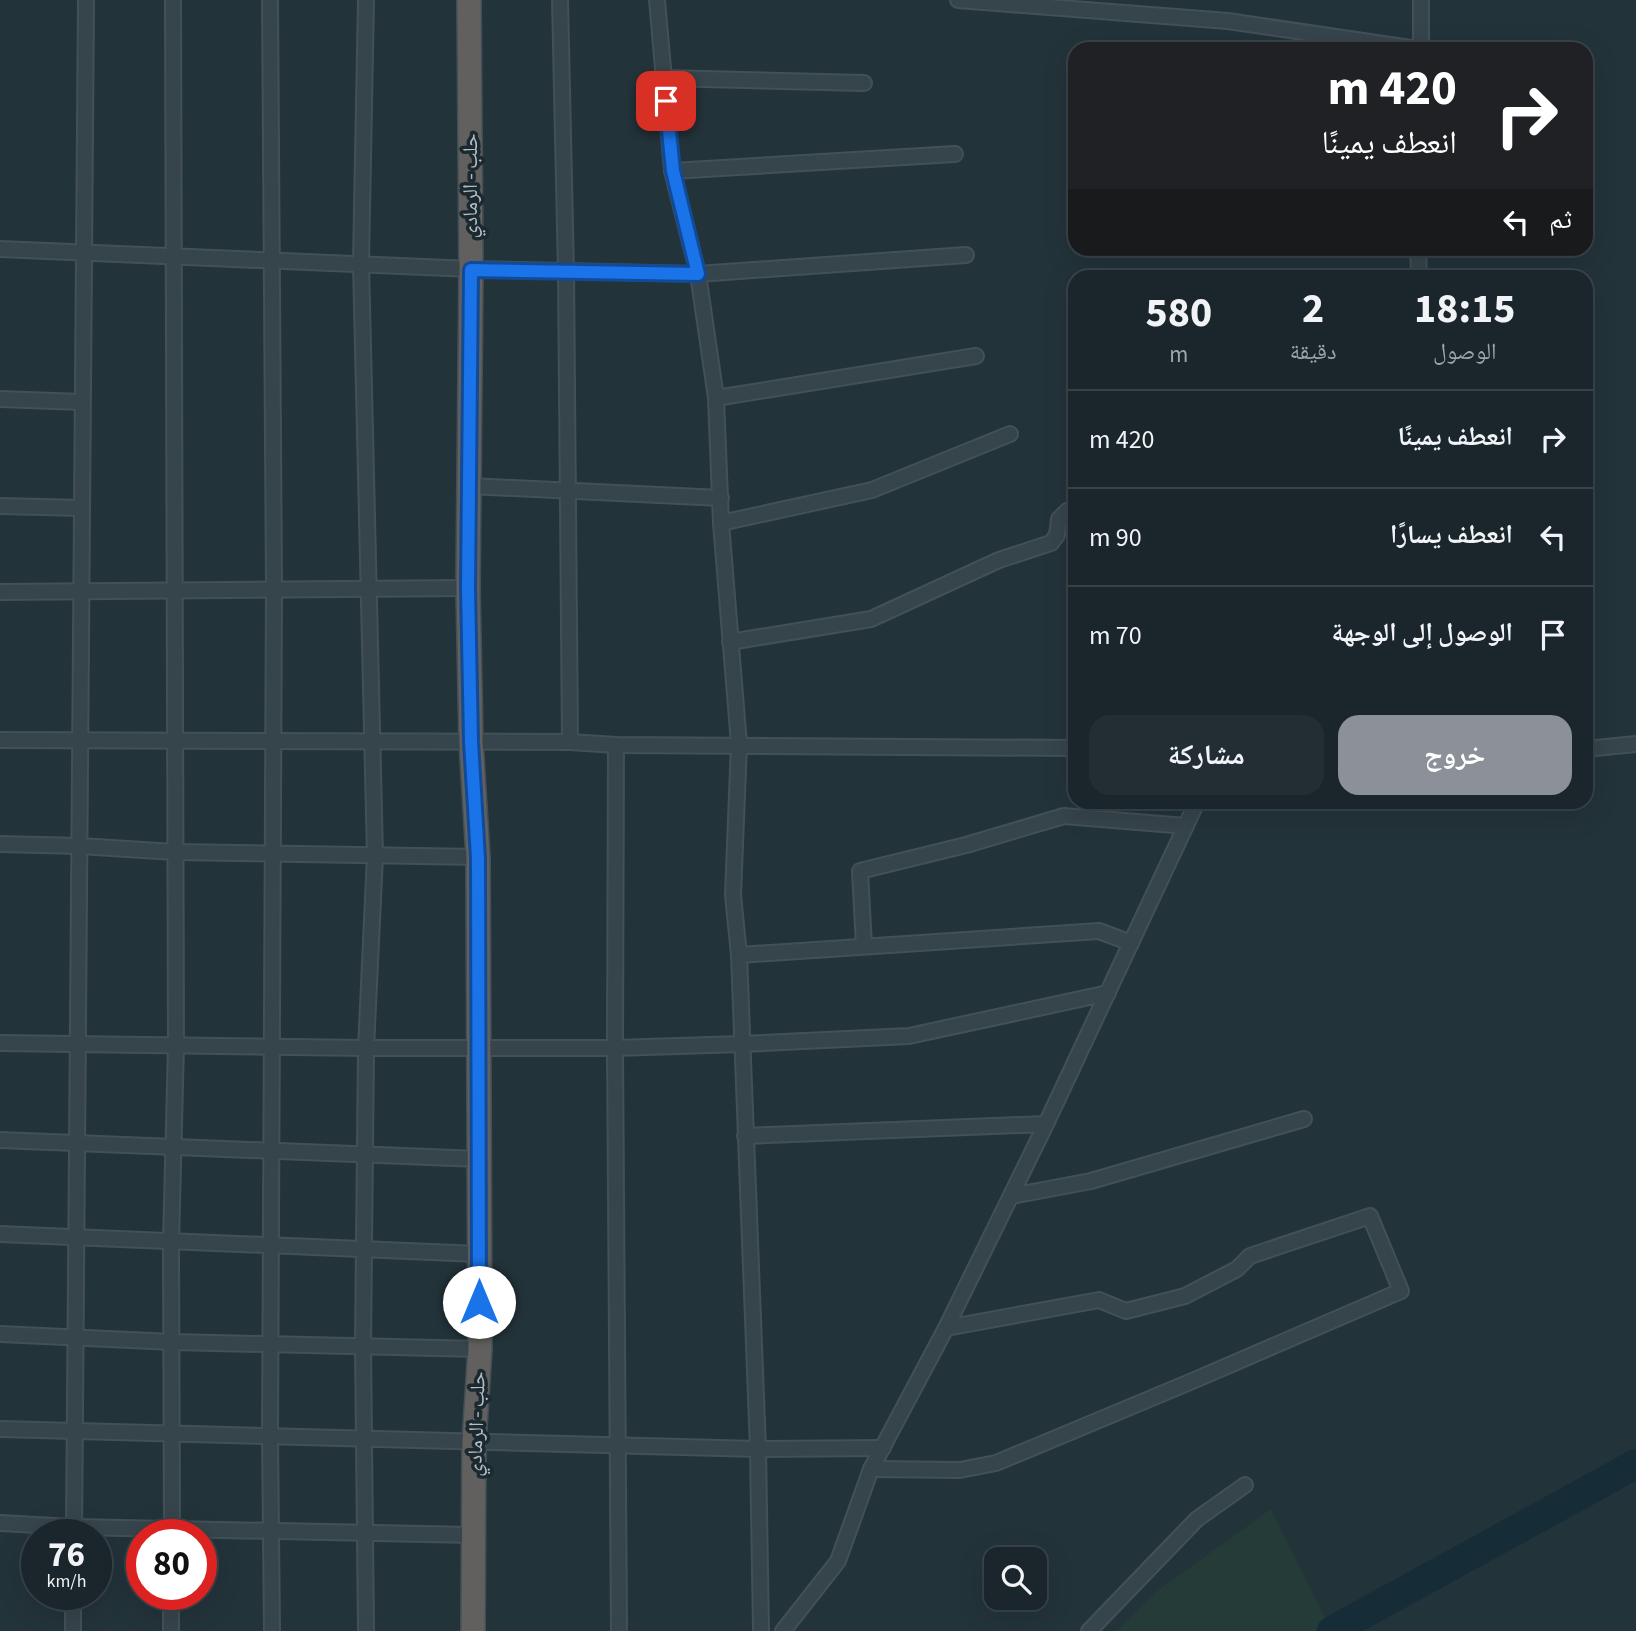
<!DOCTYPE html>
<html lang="ar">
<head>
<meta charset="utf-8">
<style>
  :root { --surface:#1a262c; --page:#232e34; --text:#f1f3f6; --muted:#9fa5a9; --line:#384348; --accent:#8c9099 }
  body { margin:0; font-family:"Source Sans 3","Noto Naskh Arabic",sans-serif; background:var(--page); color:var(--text); direction:rtl; height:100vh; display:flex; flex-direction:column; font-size:26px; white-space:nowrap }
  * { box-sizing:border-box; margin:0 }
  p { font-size:23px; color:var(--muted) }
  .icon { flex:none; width:38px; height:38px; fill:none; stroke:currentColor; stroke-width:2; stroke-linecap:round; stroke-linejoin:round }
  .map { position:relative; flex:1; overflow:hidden; direction:ltr }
  .drawer { position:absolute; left:1068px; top:270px; width:525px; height:539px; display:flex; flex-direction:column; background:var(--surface); border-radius:21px; box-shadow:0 7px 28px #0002,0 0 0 2px var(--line); direction:rtl }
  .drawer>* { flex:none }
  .hud { position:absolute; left:1068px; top:42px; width:525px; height:214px; border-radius:21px; box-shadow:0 7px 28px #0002,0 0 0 2px var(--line); direction:rtl; background:#202124; color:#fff; overflow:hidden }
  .tools { position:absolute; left:984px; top:1547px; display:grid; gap:14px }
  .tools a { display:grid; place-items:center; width:63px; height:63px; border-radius:14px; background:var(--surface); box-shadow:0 7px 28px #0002,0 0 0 2px var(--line); font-size:35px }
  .speed { position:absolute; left:21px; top:1519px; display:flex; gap:14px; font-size:35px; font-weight:700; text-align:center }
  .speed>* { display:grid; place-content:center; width:91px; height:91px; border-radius:50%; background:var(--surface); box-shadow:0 7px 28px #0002,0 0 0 2px var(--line); line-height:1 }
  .speed small { font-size:18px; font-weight:400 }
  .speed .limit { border:10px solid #d22; background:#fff; color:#111 }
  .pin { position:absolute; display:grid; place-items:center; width:60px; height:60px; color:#fff; margin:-30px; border-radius:14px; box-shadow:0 4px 10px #0006 }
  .me { position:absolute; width:77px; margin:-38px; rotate:0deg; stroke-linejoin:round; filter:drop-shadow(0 0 5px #0008) }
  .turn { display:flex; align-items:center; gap:24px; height:147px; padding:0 21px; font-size:32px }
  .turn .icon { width:91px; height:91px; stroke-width:2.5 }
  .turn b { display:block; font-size:49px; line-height:60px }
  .then { display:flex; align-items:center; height:66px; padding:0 21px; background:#0003; gap:14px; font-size:26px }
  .eta { display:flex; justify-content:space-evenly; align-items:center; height:119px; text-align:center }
  .eta b { font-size:42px; font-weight:700; line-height:49px }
  .action { display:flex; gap:14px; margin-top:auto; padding:14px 21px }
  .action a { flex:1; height:80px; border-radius:21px; background:var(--accent); color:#fff; font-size:28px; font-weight:700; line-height:80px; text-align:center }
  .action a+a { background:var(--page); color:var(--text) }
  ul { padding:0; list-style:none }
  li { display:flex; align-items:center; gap:21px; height:98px; padding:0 21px; border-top:2px solid var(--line) }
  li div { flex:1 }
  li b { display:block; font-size:26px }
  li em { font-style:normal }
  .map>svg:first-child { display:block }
  .green { fill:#253b38 }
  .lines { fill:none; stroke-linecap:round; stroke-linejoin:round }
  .river { stroke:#162d38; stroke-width:30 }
  .minor-casing { stroke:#435057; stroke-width:18 }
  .trunk-casing { stroke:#424f56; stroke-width:26 }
  .minor { stroke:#36444b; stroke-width:14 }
  .trunk { stroke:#62605f; stroke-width:23 }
  .route-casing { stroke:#114b97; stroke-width:18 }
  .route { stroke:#1a73e8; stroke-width:12 }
  .labels { text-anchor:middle; stroke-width:7; stroke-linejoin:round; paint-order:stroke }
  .street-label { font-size:21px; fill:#b2bfc7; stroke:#1c292f }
</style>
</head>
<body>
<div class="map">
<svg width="1636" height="1631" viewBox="0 0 1636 1631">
  <rect width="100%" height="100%" fill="#23333a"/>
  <path class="green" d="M1271,1509l61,122h-215l40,-40z"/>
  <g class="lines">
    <path class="river" d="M1332,1631l304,-167"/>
    <defs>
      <g id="minor">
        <path d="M270,0l4,589 -4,847 2,195"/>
        <path d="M366,0l-5,263 14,593 -9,192 -3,298 3,285"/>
        <path d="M560,0l6,272 4,470"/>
        <path d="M657,0l15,171 26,103 18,124 5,125 18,221 -6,151 6,60 19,494 3,182"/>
        <path d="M958,0l270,21 189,28"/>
        <path d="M1421,0v49"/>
        <path d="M664,78l200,5"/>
        <path d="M672,171l283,-17"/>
        <path d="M1418,248l1,28"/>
        <path d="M0,249l471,20 227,5 268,-19"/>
        <path d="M716,398l260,-42"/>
        <path d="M0,399l82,3"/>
        <path d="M470,486l251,12"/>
        <path d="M0,506l82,2"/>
        <path d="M721,523l151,-33 138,-56"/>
        <path d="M0,592l468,-4"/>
        <path d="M730,642l141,-23 128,-59 52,-17 6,-8 2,-16 8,-8 7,-3"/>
        <path d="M0,740l570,2 46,3 458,3"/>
        <path d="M616,745l-1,303 4,583"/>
        <path d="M1586,749l50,-5"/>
        <path d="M0,844l80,2 95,6 303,5"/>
        <path d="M864,946l-4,-75 106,-26 98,-29 122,10"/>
        <path d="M739,955l360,-24 32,12"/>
        <path d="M0,1043l366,5h249l126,-4 168,-8 199,-43"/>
        <path d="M745,1136l301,-12"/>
        <path d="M0,1140l479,19"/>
        <path d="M1011,1196l80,-15 213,-62"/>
        <path d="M0,1234l479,20"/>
        <path d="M0,1334l173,8 307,7"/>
        <path d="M0,1429l758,20 125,-1"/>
        <path d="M871,1469l89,1 36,-7 194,-81 211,-91 -31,-75 -120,40 -13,13 -52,27 -59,15 -27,-11 -153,28"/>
        <path d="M0,1523l74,4 399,8"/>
        <path d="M74,1535l12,-1535"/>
        <path d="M172,1535l-1,-292 5,-198 -3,-1045"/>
        <path d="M73,1631v-37"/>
        <path d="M171,1631v-37"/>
        <path d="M783,1631l55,-70 33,-92 75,-141 100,-204 151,-322"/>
        <path d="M1089,1631l108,-112 48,-34"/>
      </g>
      <path id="trunk" d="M469,0l2,269 -3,319 3,154 7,115 2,492 -6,93 -1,189"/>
    </defs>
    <use href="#minor" class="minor-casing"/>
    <use href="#trunk" class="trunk-casing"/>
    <use href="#minor" class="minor"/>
    <use href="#trunk" class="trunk"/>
  </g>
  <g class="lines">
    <defs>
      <path id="route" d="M479,1302l-1,-444 -7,-116 -3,-154 3,-318 227,4 -25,-103 -7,-70"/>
    </defs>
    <use href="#route" class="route-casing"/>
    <use href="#route" class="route"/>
  </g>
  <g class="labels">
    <g class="street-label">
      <text transform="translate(470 186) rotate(-90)" y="7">حلب - الرمادي</text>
      <text transform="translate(476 1424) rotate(-88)" y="7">حلب - الرمادي</text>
    </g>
  </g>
</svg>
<div class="tools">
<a><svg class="icon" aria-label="search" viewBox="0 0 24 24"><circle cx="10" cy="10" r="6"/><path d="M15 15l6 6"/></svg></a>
</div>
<div class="speed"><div>76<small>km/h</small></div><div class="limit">80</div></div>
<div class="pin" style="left:666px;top:101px;background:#d93025"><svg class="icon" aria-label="arrive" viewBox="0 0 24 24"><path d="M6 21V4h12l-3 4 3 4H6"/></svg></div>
<svg class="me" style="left:479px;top:1302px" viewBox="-20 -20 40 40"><circle r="19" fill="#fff"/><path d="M0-13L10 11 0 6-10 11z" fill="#1a73e8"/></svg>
<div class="hud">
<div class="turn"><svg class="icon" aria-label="right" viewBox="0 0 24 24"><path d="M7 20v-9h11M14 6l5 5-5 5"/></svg><div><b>420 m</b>انعطف يمينًا</div></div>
<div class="then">ثم<svg class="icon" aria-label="left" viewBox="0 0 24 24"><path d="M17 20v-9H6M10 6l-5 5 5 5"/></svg></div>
</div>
<section class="drawer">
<div class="eta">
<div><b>18:15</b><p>الوصول</p></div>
<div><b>2</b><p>دقيقة</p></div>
<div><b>580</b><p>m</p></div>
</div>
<ul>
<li><svg class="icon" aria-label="right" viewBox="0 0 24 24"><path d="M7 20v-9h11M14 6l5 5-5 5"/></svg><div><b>انعطف يمينًا</b></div><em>420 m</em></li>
<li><svg class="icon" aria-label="left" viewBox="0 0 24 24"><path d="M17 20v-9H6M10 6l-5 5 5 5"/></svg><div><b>انعطف يسارًا</b></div><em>90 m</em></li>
<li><svg class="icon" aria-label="arrive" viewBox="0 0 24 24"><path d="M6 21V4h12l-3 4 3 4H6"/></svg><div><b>الوصول إلى الوجهة</b></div><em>70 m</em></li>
</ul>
<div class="action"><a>خروج</a><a>مشاركة</a></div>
</section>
</div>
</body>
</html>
